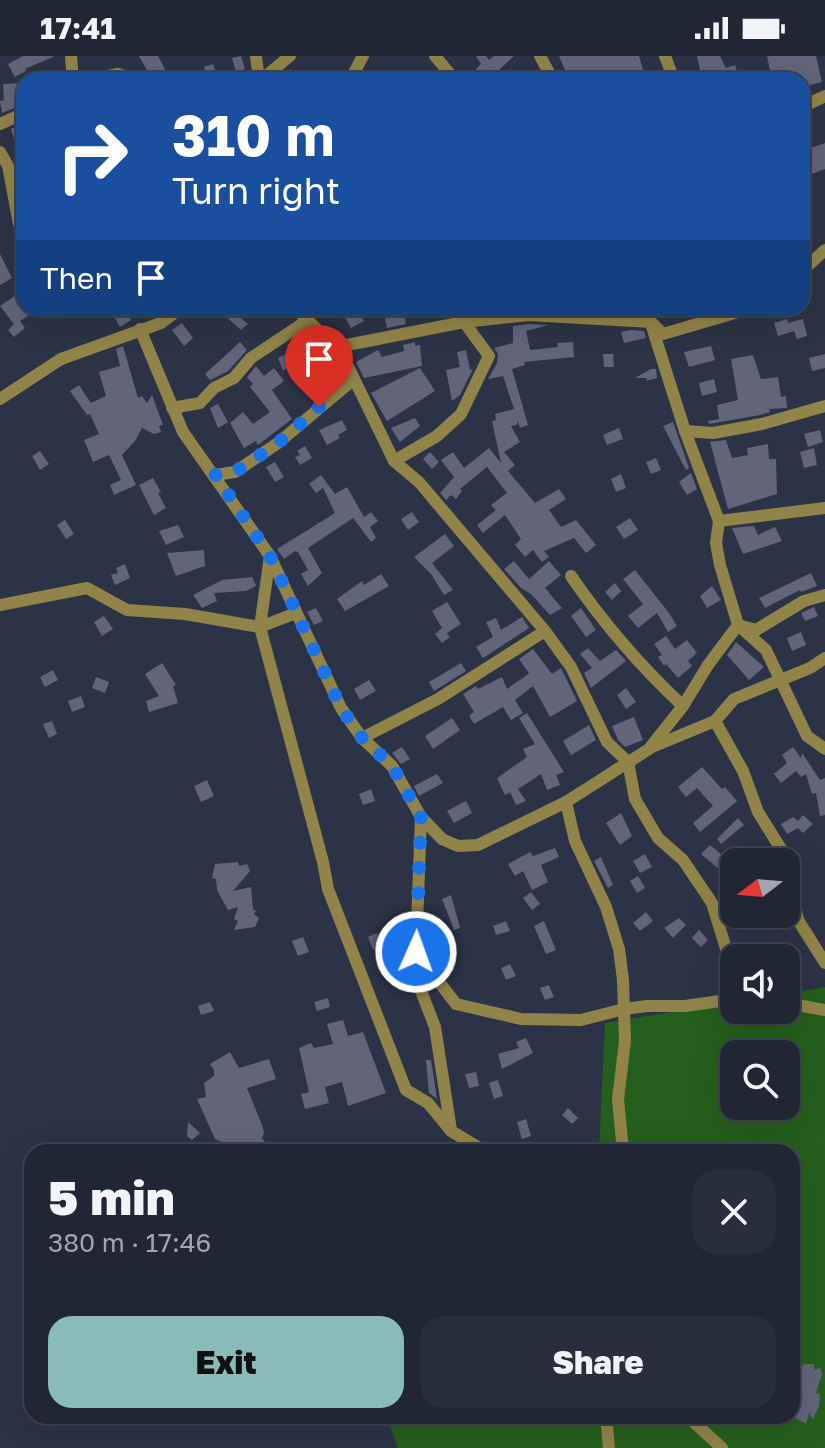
<!DOCTYPE html>
<html lang="en">
<head>
<meta charset="utf-8">
<style>
  :root { --surface:#212634; --page:#292e3c; --text:#f1f3f6; --muted:#a2a5ac; --line:#3e434f; --accent:#8bbbb9 }
  body { margin:0; font-family:"Golos Text",sans-serif; background:var(--page); color:var(--text); height:100vh; display:flex; flex-direction:column; font-size:30px; white-space:nowrap }
  * { box-sizing:border-box; margin:0 }
  p { font-size:26px; color:var(--muted) }
  .icon { flex:none; width:44px; height:44px; fill:none; stroke:currentColor; stroke-width:2; stroke-linecap:round; stroke-linejoin:round }
  .map { position:relative; flex:1; overflow:hidden }
  .panel { position:absolute; left:24px; top:1088px; width:776px; height:280px; display:flex; flex-direction:column; background:var(--surface); border-radius:24px; box-shadow:0 8px 32px #0002,0 0 0 2px var(--line) }
  .panel>* { flex:none }
  .banner { position:absolute; left:16px; top:16px; width:794px; height:244px; border-radius:24px; box-shadow:0 8px 32px #0002,0 0 0 2px var(--line); background:#1a4fa0; color:#fff; overflow:hidden }
  .needle { width:52px; rotate:254deg }
  .controls { position:absolute; left:720px; top:792px; display:grid; gap:16px }
  .controls a { display:grid; place-items:center; width:80px; height:80px; border-radius:16px; background:var(--surface); box-shadow:0 8px 32px #0002,0 0 0 2px var(--line); font-size:40px }
  .pin { position:absolute; display:grid; place-items:center; width:68px; height:68px; color:#fff; margin:-82px -34px; border-radius:50% 50% 50% 0; rotate:-45deg; box-shadow:0 0 8px #0007 }
  .pin .icon { rotate:45deg }
  .me { position:absolute; width:88px; margin:-44px; rotate:2deg; stroke-linejoin:round; filter:drop-shadow(0 0 6px #0008) }
  .turn { display:flex; align-items:center; gap:28px; height:168px; padding:0 24px; font-size:36px }
  .turn .icon { width:104px; height:104px; stroke-width:2.5 }
  .turn b { display:block; font-size:56px; line-height:68px }
  .then { display:flex; align-items:center; height:76px; padding:0 24px; background:#0003; gap:16px; font-size:30px }
  .round { display:grid; place-items:center; flex:none; width:84px; height:84px; border-radius:24px; background:var(--page) }
  .head { display:flex; align-items:center; justify-content:space-between; height:136px; padding:0 24px }
  h1 { font-size:48px; font-weight:800; line-height:60px }
  .button { display:flex; gap:16px; margin-top:auto; padding:16px 24px }
  .button a { flex:1; height:92px; border-radius:24px; background:var(--accent); color:#111; font-size:32px; font-weight:800; line-height:92px; text-align:center }
  .button a+a { background:var(--page); color:var(--text) }
  .status { display:flex; justify-content:space-between; align-items:center; height:56px; padding:0 40px; background:var(--surface); direction:ltr }
  .status svg { height:22px; fill:currentColor }
  .map>svg:first-child { display:block }
  .green { fill:#265f1d; fill-rule:evenodd }
  .building { fill:#62647a }
  .lines { fill:none; stroke-linecap:round; stroke-linejoin:round }
  .minor { stroke:#918449; stroke-width:12 }
  .route { stroke:#1a73e8; stroke-width:14; stroke-dasharray:0 25.2 }
</style>
</head>
<body>
<div class="status"><b>17:41</b><svg viewBox="0 0 49 12"><path d="M0 12V9h3v3zM5 12V6h3v6zM10 12V3h3v9zM15 12V0h3v12zM26 1h20v11H26zM47 4h2v5h-2z"/></svg></div>
<div class="map">
<svg width="825" height="1392" viewBox="0 0 825 1392">
  <rect width="100%" height="100%" fill="#2c3346"/>
  <path class="green" d="M825,931v461h-427l-11,-32h405v-264h-193l6,-129 129,-21v8h52v-16zM734,998h52v52h-52z"/>
  <g class="building">
    <path d="M23,0h32l-30,13 1,2 -11,6 -7,-13z"/>
    <path d="M139,0h19l8,15 -14,8z"/>
    <path d="M241,0l4,13 -9,3 -4,-14z"/>
    <path d="M476,0h10l3,4 5,-4h20l-26,24h-3l-9,-11 5,-5z"/>
    <path d="M559,0h80l5,17 -20,7h-23l-5,-9 -27,9z"/>
    <path d="M697,0h23l6,12 9,-3 4,12 -8,3h-29z"/>
    <path d="M767,0h49l6,26 -20,5v-7h-30z"/>
    <path d="M213,8l6,16h-10l-5,-13z"/>
    <path d="M24,27v21l-22,9 -2,-12 4,-1 -1,-16z"/>
    <path d="M23,67l1,46h-1l-12,-40z"/>
    <path d="M825,87v26l-16,6 -7,-24z"/>
    <path d="M0,198l12,24 -12,7z"/>
    <path d="M24,222v30h16l-20,13 5,7 -11,9 -6,-7 6,-6 -14,-18 19,-13 -5,-9z"/>
    <path d="M229,252l19,16 -7,6 -18,-16z"/>
    <path d="M340,252h17l7,13 -13,7z"/>
    <path d="M124,253l7,11 -11,7 -7,-12z"/>
    <path d="M403,254l3,14 -19,4 -3,-14z"/>
    <path d="M787,263l1,4 15,-4 4,17 -10,3 -3,-8 -16,5 -4,-13z"/>
    <path d="M182,267l11,15 -9,8 -12,-16z"/>
    <path d="M529,268l19,1 -22,6 4,19 28,-3 -1,-4 16,-1 1,15 -50,5 1,3 -13,4 16,56 -8,3 -2,-7 -1,4 -6,1 9,16 -16,10 11,13 -7,6 27,32 24,-14 7,10 -17,11 12,17 15,-7 20,25 -10,8 -12,-15 -30,13 5,6 -7,5 -9,-12 -8,7 -10,-12 6,-6 -16,-24 -22,18 -6,-8 19,-15 -5,-5 16,-12 -20,-26 -27,22 2,2 -6,8 -5,-4 -5,5 -6,-7 14,-16 -13,-17 12,-8 11,16 25,-20 12,15 -9,-42 4,-1 -1,-6 19,-5 -11,-33 -15,3 9,-16 1,-9 -4,-6 19,-5v-17z"/>
    <path d="M630,274l14,1 2,7 -22,5 -3,-11z"/>
    <path d="M240,286l7,8 -19,21 -18,9 -5,-6z"/>
    <path d="M415,286v4l5,-1 2,21 -58,12 -8,-16 22,-12 4,7 22,-6 -1,-6z"/>
    <path d="M123,290l15,52 4,-2 5,7 5,-8 11,30 -4,1 2,6 -7,2 -12,-6 -7,13 -13,14 14,30 -22,10 -4,-10 11,-5 -12,-25 -16,7 -9,-22 15,-6 -9,-20 -3,1 -17,-24 9,-6 12,18 15,-7 -7,-24 21,-6 -4,-17z"/>
    <path d="M711,290l4,14 -26,7 -5,-15z"/>
    <path d="M294,294l4,10 -15,11 -5,-13z"/>
    <path d="M466,294l4,20 3,-1 -13,26 -8,6 -6,-31 14,-3 -3,-15z"/>
    <path d="M313,297l23,30 -15,12 -9,-15 6,-3 -14,-22z"/>
    <path d="M603,298h10l1,13h-10z"/>
    <path d="M825,298v14l-13,3 -3,-13z"/>
    <path d="M753,299l8,24 17,-2 3,20 5,-1 1,12 -18,1 1,3 -10,3 -51,9 -1,-3 11,-2 -2,-14 21,-5 -7,-41z"/>
    <path d="M256,310l8,10 10,-8 10,13 -12,9 20,29 -34,26 -2,-4 -12,7 -14,-25 13,-11 10,12 17,-12 -20,-25 3,-3 -6,-7z"/>
    <path d="M420,312l15,23 -48,30 -16,-28z"/>
    <path d="M651,313h5l1,9 -11,3 1,-3h-12z"/>
    <path d="M714,323l3,13 -15,4 -3,-13z"/>
    <path d="M218,348l10,18 -10,6 -8,-20z"/>
    <path d="M415,362l5,8 -20,16 -9,-14z"/>
    <path d="M342,364l5,10 -9,5 2,3 -13,7 -8,-15z"/>
    <path d="M673,366l16,46 -3,2 -23,-44z"/>
    <path d="M619,372l4,11 -16,6 -4,-10z"/>
    <path d="M820,374l3,12 -15,5 -4,-13z"/>
    <path d="M726,384l6,18 16,-3 -1,-7 21,-4 1,15h7l1,35 -49,15 -18,-67z"/>
    <path d="M305,390l7,12 -12,7 -5,-8 5,-2 -3,-4z"/>
    <path d="M814,392l3,17 -13,3 -4,-16z"/>
    <path d="M40,395l9,13 -9,6 -8,-14z"/>
    <path d="M430,396l9,10 -7,7 -9,-10z"/>
    <path d="M656,402l5,12 -10,4 -5,-12z"/>
    <path d="M275,406l9,15 -9,5 -9,-15z"/>
    <path d="M691,417l6,16 -10,6 -8,-13z"/>
    <path d="M621,418l5,14 -10,4 -5,-13z"/>
    <path d="M321,419l14,19 12,-7 17,30 7,-5 7,9 -8,6 6,11 -5,4 -18,-24 -45,30 14,25 -14,13 -7,-12 7,-4 -10,-18 -3,-1 -11,8 -7,-10 58,-36 -12,-25 -7,5 -7,-9z"/>
    <path d="M153,422l8,14 -3,1 8,15 -12,7 -15,-30z"/>
    <path d="M412,456l7,10 -11,8 -7,-11z"/>
    <path d="M630,462l8,12 -14,9 -8,-12z"/>
    <path d="M65,464l9,14 -8,5 -9,-14z"/>
    <path d="M178,469l6,12 -18,8 -7,-14z"/>
    <path d="M754,470l4,9 17,-8 7,14 -39,13 -11,-26z"/>
    <path d="M445,478l9,12 -22,17 21,27 -9,5 -13,-21 -17,-17z"/>
    <path d="M204,494l1,16 -29,10 -9,-23z"/>
    <path d="M514,505l15,18 20,-18 12,14 -16,13 17,20 -12,7 -19,-21 -10,-6 -17,-19z"/>
    <path d="M125,508l5,14 -15,7 -4,-10 7,-2 -2,-5z"/>
    <path d="M635,514l34,43 8,13 -9,6 -11,-19 -19,15 -10,-12 15,-12 -20,-25z"/>
    <path d="M811,517l6,13 -16,6 -1,-2 -35,18 -6,-10z"/>
    <path d="M381,518l8,12 -44,25 -8,-12 25,-18 2,4z"/>
    <path d="M252,521l4,9 -10,5 -32,2 3,8 -15,7 -9,-13 29,-15z"/>
    <path d="M615,527l6,8 -9,9 -7,-8z"/>
    <path d="M712,530l9,14 -14,8 -7,-12z"/>
    <path d="M447,546l14,22 -14,9 3,4 -8,6 -7,-9 7,-6 -10,-17z"/>
    <path d="M814,551l4,9 -13,5 -4,-8z"/>
    <path d="M316,552l7,13 -9,4 -7,-13z"/>
    <path d="M581,552l15,22 -10,7 -15,-21z"/>
    <path d="M104,560l9,13 -11,7 -8,-14z"/>
    <path d="M522,561l7,11 -46,30 -7,-11 17,-10 -7,-15 10,-4 5,12z"/>
    <path d="M801,576l5,13 -14,6 -5,-13z"/>
    <path d="M666,580l9,13 12,-9 10,13 -9,8 4,5 -14,12 -12,-14 -2,2 -6,-9 4,-2 -8,-11z"/>
    <path d="M736,586l28,25 -15,13 -22,-25z"/>
    <path d="M588,592l12,13 16,-11 10,11 -35,27 -7,-15 8,-5 -12,-14z"/>
    <path d="M533,593l19,25 9,-6 16,33 -27,16 -17,-31 -18,14 8,13 -12,7 -8,-13 -29,17 -5,-8 5,-4 -11,-18 13,-8 2,3 24,-12 5,12 20,-14 2,-2 -10,-14z"/>
    <path d="M162,607l14,22 -3,1 5,17 -29,9 -3,-11 13,-5 -14,-22z"/>
    <path d="M461,607l5,8 -32,20 -5,-9z"/>
    <path d="M53,614l5,10 -13,7 -5,-10z"/>
    <path d="M96,621l13,5 -4,11 -13,-5z"/>
    <path d="M369,624l7,11 -16,9 -6,-11z"/>
    <path d="M626,632l10,14 -10,7 -9,-14z"/>
    <path d="M81,640l4,11 -13,5 -4,-11z"/>
    <path d="M527,657l37,59 -8,3 4,10 -13,5 -6,-16 -23,15 8,12 -10,4 -6,-13 -5,3 -8,-17 30,-21 -4,-8 12,-5 -16,-26z"/>
    <path d="M634,661l9,23 -18,7 -7,-7 -6,-14z"/>
    <path d="M452,662l8,12 -27,19 -8,-13z"/>
    <path d="M52,665l5,13 -8,4 -6,-14z"/>
    <path d="M589,669l7,15 -25,15 -8,-14z"/>
    <path d="M402,691l8,12 -9,5 -9,-11z"/>
    <path d="M793,691l8,11 1,-5 18,27 5,-2v37l-5,1 -4,-23 -4,1 -6,-20 -5,3 -5,-6 -15,12 -7,-9 13,-11 -5,-8z"/>
    <path d="M702,711l20,22 3,-2 12,14 -37,31 -7,-9 20,-17 -16,-18 -11,9 -8,-10z"/>
    <path d="M437,718l6,9 -24,13 -5,-10z"/>
    <path d="M207,724l7,16 -13,6 -7,-16z"/>
    <path d="M371,733l4,12 -12,4 -4,-11z"/>
    <path d="M466,745l6,12 -18,10 -7,-12z"/>
    <path d="M621,757l11,23 -12,9 -14,-22z"/>
    <path d="M803,759l10,9 -10,9 -5,-5 -11,6 -6,-10 12,-7 5,4z"/>
    <path d="M738,762l6,7 -23,19 -4,-5z"/>
    <path d="M710,789l23,19 -8,10 -24,-20z"/>
    <path d="M555,792l4,9 -18,8 7,17 -16,8 -9,-19 -8,5 -7,-12 22,-12 3,4z"/>
    <path d="M645,798l7,13 -12,6 -7,-12z"/>
    <path d="M601,801l12,28 -5,3 -14,-27z"/>
    <path d="M238,806l1,4 8,-2 3,7 -17,20 18,-4 2,22 3,2 -2,3 5,4 -4,9 -21,3 4,-9 -4,-2 4,-12 -10,3 -11,-20 -1,-11 -4,-1 3,-14z"/>
    <path d="M638,820l7,12 -8,5 -7,-12z"/>
    <path d="M531,836l9,12 -8,6 -9,-12z"/>
    <path d="M451,839l9,33 -6,2 -12,-31z"/>
    <path d="M646,856l7,9 -13,10 -7,-8z"/>
    <path d="M679,862l7,7 -13,13 -9,-10z"/>
    <path d="M506,865l4,10 -14,4 -3,-9z"/>
    <path d="M544,865l12,29 -10,4 -12,-28z"/>
    <path d="M699,874l9,10 -7,7 -9,-9z"/>
    <path d="M377,877l5,13 -9,4 -5,-13z"/>
    <path d="M303,881l6,15 -11,4 -6,-15z"/>
    <path d="M450,886l4,16 -17,4 -4,-15z"/>
    <path d="M510,908l6,12 -10,4 -5,-12z"/>
    <path d="M549,929l5,12 -9,3 -5,-12z"/>
    <path d="M328,942l2,9 -13,4 -3,-9z"/>
    <path d="M210,946l4,9 -13,4 -3,-9z"/>
    <path d="M343,964l5,16 15,-4 23,61 -38,13 -6,-24 -17,5 4,16 -24,6 -4,-15 8,-2 -10,-44 12,-5 3,5 19,-4 -6,-20z"/>
    <path d="M526,982l7,15 -31,16 -4,-15 21,-6 -3,-6z"/>
    <path d="M230,996l9,16 30,-9 7,20 -29,9 15,37 2,8 -2,5 10,14h-31l-9,-9 -3,2 -14,-6 -18,-40 9,-2 -2,-14 10,-7v-6l-4,-6z"/>
    <path d="M426,1004h5l6,39 -8,-6z"/>
    <path d="M476,1016l3,14 -10,2 -4,-14z"/>
    <path d="M498,1024l5,16 -9,3 -5,-16z"/>
    <path d="M568,1052l10,10 -6,6 -10,-9z"/>
    <path d="M526,1063l5,17 -9,3 -5,-17z"/>
    <path d="M188,1066l12,11 -8,7 -5,-4z"/>
    <path d="M805,1308h9v6l6,-2 2,6 -6,19 4,1 -1,12 -6,13 -4,-6 -3,11 -12,-7 3,-6 -3,-1 1,-7h-3v-13l4,-1 -4,-18z"/>
  </g>
  <g class="lines">
    <g class="minor">
      <path d="M71,0l2,24"/>
      <path d="M256,0l3,24"/>
      <path d="M435,0l20,24"/>
      <path d="M540,0l13,24"/>
      <path d="M665,0l9,24"/>
      <path d="M87,24l31,-6 18,6"/>
      <path d="M261,24l29,-24"/>
      <path d="M350,24l13,-24"/>
      <path d="M802,51l23,-11"/>
      <path d="M0,68l24,-11"/>
      <path d="M0,96l8,14 11,58 5,4"/>
      <path d="M802,215l23,-21"/>
      <path d="M295,252l46,44 53,109 25,21 126,149 26,36 36,75 21,20 7,37 23,39 25,22 29,43 15,49 7,15"/>
      <path d="M140,273l43,103 87,124 71,152 21,30 30,28 29,51 21,22 16,7 20,-1 88,-43 83,-53 34,-43 25,-41 30,-40 -18,-60 -4,-22 3,-22 -34,-90 -39,-123"/>
      <path d="M341,296l6,-7 117,-23 65,-7 122,7 12,12 75,-22 8,-4"/>
      <path d="M0,343l61,-40 100,-36 20,-15"/>
      <path d="M172,352l28,-5 14,-15 20,-10 17,-20 57,-38"/>
      <path d="M685,375l28,2 49,-9 63,-18"/>
      <path d="M394,405l43,-25 24,-22 28,-58 -25,-34"/>
      <path d="M215,419l20,-3 43,-29 75,-63"/>
      <path d="M719,465l106,-13"/>
      <path d="M270,500l-10,71 63,235 5,27 78,201 22,13 23,28 35,21"/>
      <path d="M571,520c33,48 69,90 112,130"/>
      <path d="M825,539l-21,6 -48,29 -18,-5 28,25 41,86 18,13"/>
      <path d="M0,549l87,-17 40,22 58,4 75,13 36,-14"/>
      <path d="M715,665l19,-22 76,-31 15,-10"/>
      <path d="M362,682l76,-39 107,-68"/>
      <path d="M652,691l63,-26 28,50 15,41 28,45 12,63 27,43"/>
      <path d="M566,746l9,39 31,66 13,42 4,31 2,61 -7,58 5,53"/>
      <path d="M421,761l-5,135 5,39 14,36 16,103"/>
      <path d="M416,896l40,52 65,15 60,1 43,-11 23,-3h38l49,-7"/>
      <path d="M786,947l39,7"/>
      <path d="M606,1360l3,32"/>
      <path d="M687,1360l35,32"/>
    </g>
  </g>
  <g class="lines">
    <path class="route" d="M319,351l-41,36 -43,29 -20,3 55,81 71,152 21,30 30,28 29,51 -5,135"/>
  </g>
</svg>
<div class="controls">
<a><svg class="needle" viewBox="-14 -14 28 28"><path d="M0-13l5 13h-10z" fill="#e53935"/><path d="M0 13l5-13h-10z" fill="#a2a5ac"/></svg></a>
<a><svg class="icon" aria-label="sound" viewBox="0 0 24 24"><path d="M4 9h4l5-4v14l-5-4H4zM17 9q2 3 0 6"/></svg></a>
<a><svg class="icon" aria-label="search" viewBox="0 0 24 24"><circle cx="10" cy="10" r="6"/><path d="M15 15l6 6"/></svg></a>
</div>
<div class="pin" style="left:319px;top:351px;background:#d93025"><svg class="icon" aria-label="arrive" viewBox="0 0 24 24"><path d="M6 21V4h12l-3 4 3 4H6"/></svg></div>
<svg class="me" style="left:416px;top:896px" viewBox="-20 -20 40 40"><circle r="17" fill="#1a73e8" stroke="#fff" stroke-width="3"/><path d="M0-11L8 9 0 5-8 9z" fill="#fff"/></svg>
<div class="banner">
<div class="turn"><svg class="icon" aria-label="right" viewBox="0 0 24 24"><path d="M7 20v-9h11M14 6l5 5-5 5"/></svg><div><b>310 m</b>Turn right</div></div>
<div class="then">Then<svg class="icon" aria-label="arrive" viewBox="0 0 24 24"><path d="M6 21V4h12l-3 4 3 4H6"/></svg></div>
</div>
<section class="panel">
<div class="head"><div><h1>5 min</h1><p>380 m · 17:46</p></div><a class="round"><svg class="icon" aria-label="close" viewBox="0 0 24 24"><path d="M6 6l12 12M18 6L6 18"/></svg></a></div>
<div class="button"><a>Exit</a><a>Share</a></div>
</section>
</div>
</body>
</html>
